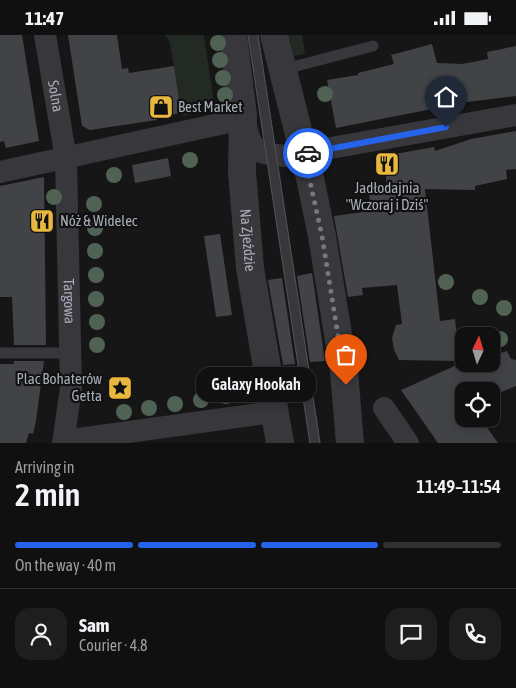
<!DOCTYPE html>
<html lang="en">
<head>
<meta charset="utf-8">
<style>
  :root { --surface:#101011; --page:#1e1e1f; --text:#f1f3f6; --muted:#9c9d9f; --line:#303031; --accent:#2563eb }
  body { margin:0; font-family:"Asap Condensed",sans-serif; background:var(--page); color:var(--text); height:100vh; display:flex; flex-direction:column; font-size:19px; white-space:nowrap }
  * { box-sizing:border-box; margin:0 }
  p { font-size:16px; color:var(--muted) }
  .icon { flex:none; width:28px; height:28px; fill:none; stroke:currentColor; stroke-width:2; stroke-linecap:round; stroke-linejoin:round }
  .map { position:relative; height:408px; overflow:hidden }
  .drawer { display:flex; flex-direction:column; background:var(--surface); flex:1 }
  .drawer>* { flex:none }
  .needle { width:32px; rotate:4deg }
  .fabs { position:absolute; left:455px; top:292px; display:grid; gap:10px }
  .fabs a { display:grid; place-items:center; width:45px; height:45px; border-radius:10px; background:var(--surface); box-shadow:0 2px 12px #0003,0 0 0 1px var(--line); font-size:25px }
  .pin { position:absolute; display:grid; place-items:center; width:42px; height:42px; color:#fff; margin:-51px -21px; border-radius:50% 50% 50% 0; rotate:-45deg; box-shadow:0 0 5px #0007 }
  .pin .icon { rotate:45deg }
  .courier { position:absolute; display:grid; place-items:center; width:50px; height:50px; margin:-25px; border:4px solid #2563eb; border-radius:50%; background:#fff; color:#222; box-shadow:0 1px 6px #0007 }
  .bubble { position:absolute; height:35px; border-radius:15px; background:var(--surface); box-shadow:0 2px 12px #0003,0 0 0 1px var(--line); font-size:16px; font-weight:600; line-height:35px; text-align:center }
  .headline em { font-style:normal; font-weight:600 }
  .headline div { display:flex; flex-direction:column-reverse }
  .headline { display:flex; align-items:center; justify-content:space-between; height:85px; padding:0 15px }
  h1 { font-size:32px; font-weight:600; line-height:38px }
  .bar { display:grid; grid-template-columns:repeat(4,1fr); gap:8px 5px; align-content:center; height:60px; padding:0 15px }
  .bar i { height:6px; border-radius:4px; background:var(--line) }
  .bar .on { background:var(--accent) }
  .bar p { grid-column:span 4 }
  .line { display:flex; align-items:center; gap:12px; padding:0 15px; border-top:1px solid var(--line) }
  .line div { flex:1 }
  .round { display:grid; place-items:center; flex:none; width:52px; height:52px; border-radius:15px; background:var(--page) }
  .status { display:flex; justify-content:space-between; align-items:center; height:35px; padding:0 25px; background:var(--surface); direction:ltr }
  .status svg { height:14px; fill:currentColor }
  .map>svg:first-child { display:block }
</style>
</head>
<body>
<div class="status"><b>11:47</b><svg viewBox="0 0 49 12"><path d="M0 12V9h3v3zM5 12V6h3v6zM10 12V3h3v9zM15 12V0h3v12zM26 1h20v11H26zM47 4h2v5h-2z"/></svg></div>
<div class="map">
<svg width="516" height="408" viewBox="0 0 516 408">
  <rect width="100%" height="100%" fill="#161617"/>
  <path fill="#222a23" d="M165,0H204L215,74L182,81L170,8Z
    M289,0H302L305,19L294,21Z"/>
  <path fill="#424347" d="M0,0H22L39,106L6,113L4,106L0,107Z
    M68,0H117L122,34L128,33L129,38L174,31L181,78L156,82L157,85L90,95L82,91Z
    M432,9L437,28L462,29L488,24L487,17L516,11V61L467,67L336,93L327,45L358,40V38L394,29L391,20Z
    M516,96V134L506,135L507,144L475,151V155L425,154L440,286L455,284L460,326L399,325L394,315L392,303L396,290L402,289L397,250L362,253L363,260L348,262L334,181L371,176L368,152H387L384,121L434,112L435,116L471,104Z
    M168,123L171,141L135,148L132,130Z
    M44,142L46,310H14L12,262H0V151Z
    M220,199L232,280L216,282L204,201Z
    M312,238L325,326L310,327L297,241Z
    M282,243L295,329L283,330L268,245Z
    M507,316L511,324L516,325V351L491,361V356H464V384H481L498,408H438L401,355L459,329H491V321Z
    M14,326H44L36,386L33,399L29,398L26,408H0V329H14Z"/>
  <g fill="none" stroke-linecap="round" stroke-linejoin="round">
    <path stroke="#37373c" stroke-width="11" d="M253,0L315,408
      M281,35L373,11
      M0,318H70"/>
    <g stroke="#37373c" stroke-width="22">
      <path id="s1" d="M45,0L66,124L71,353L63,408"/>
      <path d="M245,88C252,118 258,119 286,121L516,80"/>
      <path d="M0,137L224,88"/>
      <path d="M384,373L408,408"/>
      <path d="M64,406L273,377"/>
    </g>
    <g stroke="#37373c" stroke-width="28">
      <path id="s2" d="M233,0L243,80L242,137L250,233L280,408"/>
      <path d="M274,0L310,143L322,201L344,336L350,408"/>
    </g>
    <path stroke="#505157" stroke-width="1" d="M248,0L310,408
      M258,0L320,408"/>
  </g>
  <g fill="#506253">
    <circle cx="218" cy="8" r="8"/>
    <circle cx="220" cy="25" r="8"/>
    <circle cx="223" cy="43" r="8"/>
    <circle cx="325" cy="59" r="8"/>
    <circle cx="225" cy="60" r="8"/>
    <circle cx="190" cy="125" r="8"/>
    <circle cx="114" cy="140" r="8"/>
    <circle cx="54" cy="162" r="8"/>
    <circle cx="94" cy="169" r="8"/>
    <circle cx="95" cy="193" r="8"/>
    <circle cx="95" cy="216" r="8"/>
    <circle cx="96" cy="240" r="8"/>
    <circle cx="446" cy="247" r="8"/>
    <circle cx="480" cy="262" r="8"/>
    <circle cx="96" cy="264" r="8"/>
    <circle cx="504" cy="273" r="8"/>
    <circle cx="97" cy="287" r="8"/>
    <circle cx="500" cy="304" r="8"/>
    <circle cx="97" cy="310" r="8"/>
    <circle cx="226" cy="361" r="8"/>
    <circle cx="201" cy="365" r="8"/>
    <circle cx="175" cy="369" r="8"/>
    <circle cx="149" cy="373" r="8"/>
    <circle cx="124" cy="377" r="8"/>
  </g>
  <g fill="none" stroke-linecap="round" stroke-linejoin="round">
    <path stroke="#75787f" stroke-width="5" stroke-dasharray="0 9" d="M308,118L304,119L322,201L346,350"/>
    <path stroke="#2563eb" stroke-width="6" d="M308,118L446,92"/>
  </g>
  <defs>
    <symbol id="shop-square" viewBox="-11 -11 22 22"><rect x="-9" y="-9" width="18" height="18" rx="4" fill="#e8b73d" stroke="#111112"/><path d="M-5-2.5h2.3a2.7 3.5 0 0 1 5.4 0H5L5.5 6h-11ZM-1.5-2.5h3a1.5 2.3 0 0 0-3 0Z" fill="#111"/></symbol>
    <symbol id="restaurant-square" viewBox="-11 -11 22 22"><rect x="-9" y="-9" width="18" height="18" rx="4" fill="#e8b73d" stroke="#111112"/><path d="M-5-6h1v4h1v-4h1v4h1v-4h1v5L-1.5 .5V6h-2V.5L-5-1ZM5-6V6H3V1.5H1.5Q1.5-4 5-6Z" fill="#111"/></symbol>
    <symbol id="sight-square" viewBox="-11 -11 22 22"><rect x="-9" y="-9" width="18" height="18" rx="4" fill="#e8b73d" stroke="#111112"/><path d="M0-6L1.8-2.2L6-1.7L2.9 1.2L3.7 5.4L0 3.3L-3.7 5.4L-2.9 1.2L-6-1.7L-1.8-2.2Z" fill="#111"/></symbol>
  </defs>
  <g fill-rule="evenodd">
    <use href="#shop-square" x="147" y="58" width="28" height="28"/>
    <use href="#restaurant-square" x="373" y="115" width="28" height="28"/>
    <use href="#restaurant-square" x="28" y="172" width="28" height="28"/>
    <use href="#sight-square" x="106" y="339" width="28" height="28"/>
  </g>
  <g text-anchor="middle" stroke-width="4.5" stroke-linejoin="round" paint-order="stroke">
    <g font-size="15" fill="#a8acb7" stroke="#111112">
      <text dy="5" stroke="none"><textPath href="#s1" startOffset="62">Solna</textPath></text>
      <text dy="5" stroke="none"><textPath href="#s2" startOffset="206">Na Zjeździe</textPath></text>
      <text dy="5" stroke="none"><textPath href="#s1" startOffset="268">Targowa</textPath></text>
    </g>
    <g font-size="15" fill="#a8acb7" stroke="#111112" text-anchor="start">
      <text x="178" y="77">Best Market</text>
      <text x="387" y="158" text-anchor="middle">Jadłodajnia<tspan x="387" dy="17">"Wczoraj i Dziś"</tspan></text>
      <text x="60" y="191">Nóż &amp; Widelec</text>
      <text x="102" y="349" text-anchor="end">Plac Bohaterów<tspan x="102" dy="17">Getta</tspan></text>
    </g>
  </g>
</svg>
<div class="fabs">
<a><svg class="needle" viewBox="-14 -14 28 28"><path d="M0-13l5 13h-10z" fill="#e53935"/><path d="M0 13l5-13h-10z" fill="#9c9d9f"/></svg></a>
<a><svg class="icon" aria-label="locate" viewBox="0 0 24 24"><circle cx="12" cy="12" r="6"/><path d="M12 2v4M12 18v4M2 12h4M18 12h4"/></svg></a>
</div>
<div class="pin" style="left:346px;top:350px;background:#ea580c"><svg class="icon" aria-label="bag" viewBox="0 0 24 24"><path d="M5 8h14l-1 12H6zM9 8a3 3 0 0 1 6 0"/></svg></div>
<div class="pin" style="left:446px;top:92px;background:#1f2937"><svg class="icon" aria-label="home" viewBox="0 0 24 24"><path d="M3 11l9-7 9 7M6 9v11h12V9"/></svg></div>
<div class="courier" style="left:308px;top:118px"><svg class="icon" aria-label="car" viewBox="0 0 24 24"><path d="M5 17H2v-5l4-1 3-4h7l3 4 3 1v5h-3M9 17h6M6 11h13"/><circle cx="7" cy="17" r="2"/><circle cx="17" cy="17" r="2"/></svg></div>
<div class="bubble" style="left:196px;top:332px;width:120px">Galaxy Hookah</div>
</div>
<section class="drawer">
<div class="headline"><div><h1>2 min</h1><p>Arriving in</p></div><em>11:49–11:54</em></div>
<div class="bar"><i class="on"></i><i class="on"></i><i class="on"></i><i></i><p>On the way · 40 m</p></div>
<div class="line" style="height:90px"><a class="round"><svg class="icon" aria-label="person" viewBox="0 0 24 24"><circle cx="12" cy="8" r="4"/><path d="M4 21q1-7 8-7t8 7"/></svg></a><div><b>Sam</b><p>Courier · 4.8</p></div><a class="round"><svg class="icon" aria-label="chat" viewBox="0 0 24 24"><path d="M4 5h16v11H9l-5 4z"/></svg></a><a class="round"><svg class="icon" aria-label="phone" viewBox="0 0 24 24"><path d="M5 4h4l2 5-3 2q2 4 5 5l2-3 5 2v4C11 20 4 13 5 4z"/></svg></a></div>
</section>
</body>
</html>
